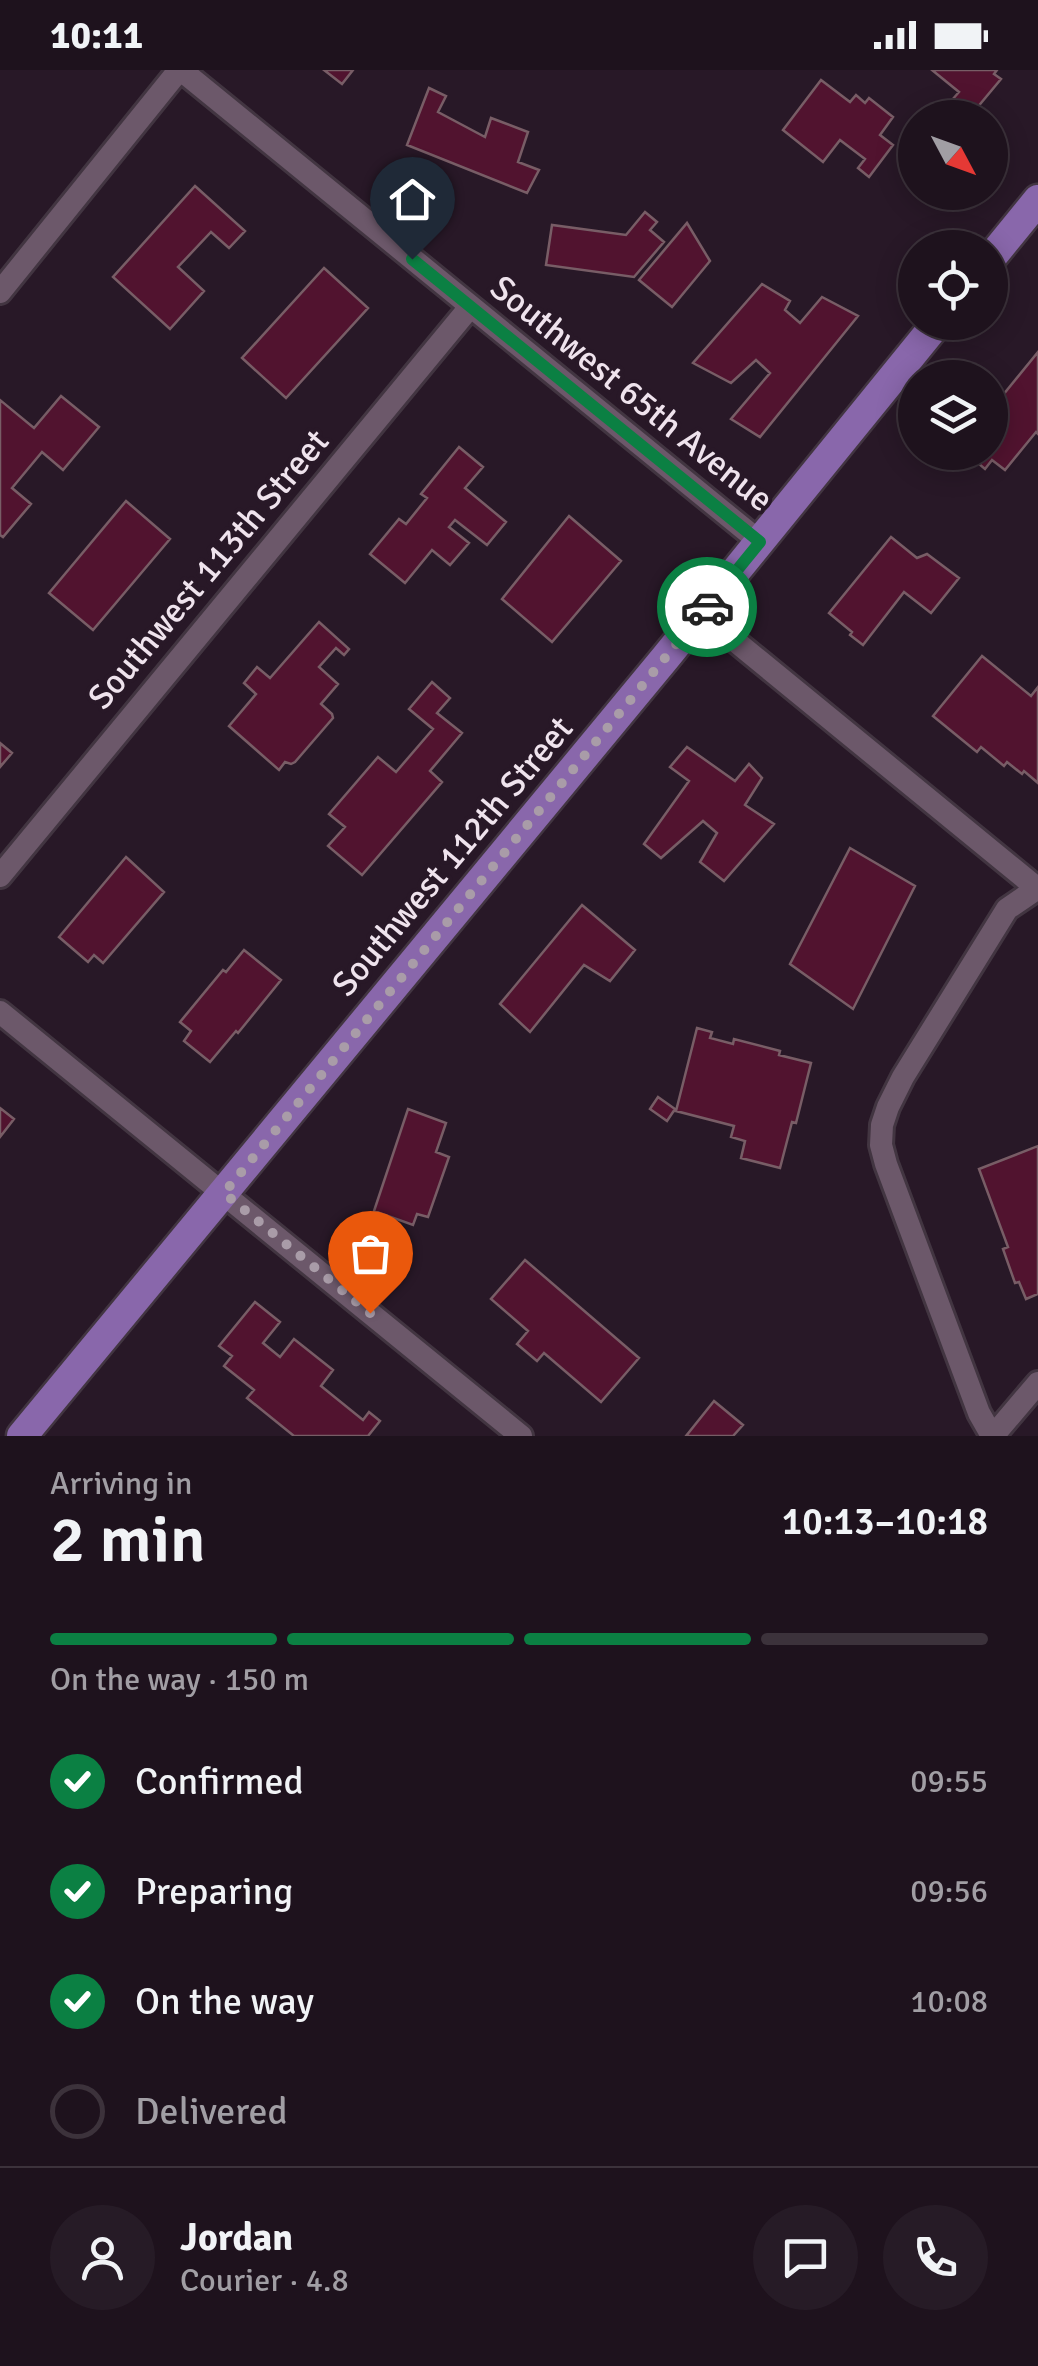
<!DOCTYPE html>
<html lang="en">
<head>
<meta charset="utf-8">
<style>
  :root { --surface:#1e121d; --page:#261b26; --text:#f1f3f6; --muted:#a19ea4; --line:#3c323b; --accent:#0b8043 }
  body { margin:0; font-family:Signika,sans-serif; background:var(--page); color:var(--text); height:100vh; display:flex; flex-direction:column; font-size:38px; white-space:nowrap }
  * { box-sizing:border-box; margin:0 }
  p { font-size:32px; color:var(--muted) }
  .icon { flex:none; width:55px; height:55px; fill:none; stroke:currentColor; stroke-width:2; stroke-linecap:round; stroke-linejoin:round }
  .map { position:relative; height:1366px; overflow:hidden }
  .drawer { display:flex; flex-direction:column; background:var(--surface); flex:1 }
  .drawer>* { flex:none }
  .needle { width:65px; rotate:131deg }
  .fabs { position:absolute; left:898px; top:30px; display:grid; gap:20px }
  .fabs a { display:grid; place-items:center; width:110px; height:110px; border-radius:50%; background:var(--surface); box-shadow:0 5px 25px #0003,0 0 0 2px var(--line); font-size:50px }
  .pin { position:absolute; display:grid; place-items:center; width:85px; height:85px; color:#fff; margin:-102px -42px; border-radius:50% 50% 50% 0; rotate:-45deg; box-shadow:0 0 10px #0007 }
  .pin .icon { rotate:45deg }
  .courier { position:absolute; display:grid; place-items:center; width:100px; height:100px; margin:-50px; border:8px solid #0b8043; border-radius:50%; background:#fff; color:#222; box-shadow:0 2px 12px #0007 }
  .summary em { font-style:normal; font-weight:600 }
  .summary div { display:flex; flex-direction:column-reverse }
  .summary { display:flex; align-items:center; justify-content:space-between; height:170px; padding:0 50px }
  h1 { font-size:65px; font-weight:600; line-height:75px }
  .bar { display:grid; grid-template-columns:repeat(4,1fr); gap:15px 10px; align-content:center; height:120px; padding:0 50px }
  .bar i { height:12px; border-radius:8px; background:var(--line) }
  .bar .active { background:var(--accent) }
  .bar p { grid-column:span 4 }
  .line { display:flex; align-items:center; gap:25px; padding:0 50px; border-top:2px solid var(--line) }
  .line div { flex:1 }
  .round { display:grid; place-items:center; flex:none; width:105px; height:105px; border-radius:52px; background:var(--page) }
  ol { padding:0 50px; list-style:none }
  li { display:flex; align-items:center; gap:30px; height:110px }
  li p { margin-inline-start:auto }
  li .icon { padding:10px; border-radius:50%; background:var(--accent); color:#fff; stroke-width:4 }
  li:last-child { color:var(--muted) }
  li i { width:55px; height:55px; border:5px solid var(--line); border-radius:50% }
  .status { display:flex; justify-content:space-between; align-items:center; height:70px; padding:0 50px; background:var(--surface); direction:ltr }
  .status svg { height:28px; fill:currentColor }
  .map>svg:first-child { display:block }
</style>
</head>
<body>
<div class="status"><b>10:11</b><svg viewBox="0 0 49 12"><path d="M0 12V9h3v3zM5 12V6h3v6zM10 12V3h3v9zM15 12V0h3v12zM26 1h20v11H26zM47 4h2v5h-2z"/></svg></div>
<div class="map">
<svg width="1038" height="1366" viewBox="0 0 1038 1366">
  <rect width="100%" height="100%" fill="#281827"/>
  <path fill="#51132f" stroke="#785d66" stroke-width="2.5" d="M324,0H353L342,14Z
    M932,0H997L994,4L1001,9L971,45L952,30L959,22Z
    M821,10L850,32L856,25L865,33L869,28L893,47L880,65L893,75L869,107L858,98L865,89L840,70L823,92L783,60Z
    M429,18L446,26L438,42L485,67L491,48L528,62L518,92L539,100L527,123L407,75Z
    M195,116L245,161L229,178L211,162L178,197L204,221L170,259L113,207Z
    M645,142L657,152L650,160L664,172L634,207L546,195L552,155L626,165Z
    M687,153L710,191L672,237L639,210Z
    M324,198L368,238L286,328L242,288Z
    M762,214L790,231L785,240L800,253L822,227L858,246L760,367L731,349L770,303L756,290L731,313L693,293Z
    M1038,282V364L1036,362L1005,400L992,390L985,399L965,382H990V341Z
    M61,326L99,357L63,400L42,382L12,418L31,434L3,467L0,465V330L34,358Z
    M459,377L483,397L465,418L506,452L487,475L455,450L449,457L469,473L450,495L432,480L405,513L370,484L399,449L406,454L427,428L421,424Z
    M126,431L170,469L93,560L49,523Z
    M569,446L621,491L552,572L502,529Z
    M891,467L917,488L927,484L959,508L931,543L904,522L863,575L850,565L852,562L829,543Z
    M319,552L349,579L344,585L336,578L319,597L338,614L321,634L332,644L333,648L295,692L291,694L285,692L279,700L229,656L256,624L244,613L257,597L270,608Z
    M982,586L1031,626L1038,617V713L1024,701L1022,704L1007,692L1004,696L981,677L977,682L933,646Z
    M432,612L450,628L437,643L462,663L430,701L442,712L362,805L328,776L345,757L329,744L378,687L396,702L433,659L409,639Z
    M0,673L12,683L0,697Z
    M687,677L735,711L749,694L762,708L745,735L774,754L724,811L700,792L717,763L703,751L661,788L644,774L689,711L670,697Z
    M850,778L915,816L853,939L790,894Z
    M126,787L164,822L103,893L94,885L88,892L59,867Z
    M582,835L635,880L610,911L584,895L530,962L500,934Z
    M244,880L281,910L238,963L236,961L210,992L184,971L191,961L180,952L223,900L226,902Z
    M697,958L712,962L710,968L733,974L734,969L780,981L779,985L811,993L796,1053L792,1052L780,1098L741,1088L745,1071L731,1067L734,1056L676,1041Z
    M658,1027L675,1039L667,1051L650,1039Z
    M0,1038L14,1049L0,1067Z
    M408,1039L446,1053L436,1082L449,1087L428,1147L417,1144L413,1155L374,1141Z
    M1038,1076V1224L1026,1229L1019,1212L1015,1213L1003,1179L1008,1177L979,1099Z
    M525,1190L639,1288L601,1332L544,1283L537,1291L517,1274L528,1261L491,1229Z
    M255,1232L280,1252L263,1273L280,1287L294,1269L333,1300L321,1316L363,1350L369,1342L380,1351L368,1366H294L247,1328L254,1320L224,1296L232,1286L219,1276Z
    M714,1331L743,1355L733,1366H686Z"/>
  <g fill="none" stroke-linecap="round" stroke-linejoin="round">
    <defs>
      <path id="minor" d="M181,0L760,472
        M0,222L179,0
        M701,543L1038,819
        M0,806L470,237
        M0,942L521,1366
        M992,1366L979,1343L886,1094L881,1075L882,1055L888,1037L903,1007L1007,839L1038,818
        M993,1366L1038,1313"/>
      <path id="major" d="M990,189L1038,130
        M22,1366L666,587L938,252"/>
    </defs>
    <use href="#minor" stroke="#423541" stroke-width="28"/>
    <use href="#major" stroke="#423541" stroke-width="35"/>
    <use href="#minor" stroke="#6c586a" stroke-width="22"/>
    <use href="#major" stroke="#8967ab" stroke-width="30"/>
  </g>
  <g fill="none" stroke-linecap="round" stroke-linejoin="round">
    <path stroke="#a99ca8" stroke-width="10" stroke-dasharray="0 18" d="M370,1243L224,1123L707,537"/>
    <path stroke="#0b8043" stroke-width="12" d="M412,189L760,472L707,537"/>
  </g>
  <g text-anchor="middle" stroke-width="8" stroke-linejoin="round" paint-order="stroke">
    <g font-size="35" fill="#efe3ed" stroke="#281827">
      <text transform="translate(632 323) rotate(39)" y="12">Southwest 65th Avenue</text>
      <text transform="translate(208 499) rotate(-50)" y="12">Southwest 113th Street</text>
      <text transform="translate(452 786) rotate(-50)" y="12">Southwest 112th Street</text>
    </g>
  </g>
</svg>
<div class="fabs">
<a><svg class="needle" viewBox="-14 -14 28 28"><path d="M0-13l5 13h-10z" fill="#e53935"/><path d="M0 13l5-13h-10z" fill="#a19ea4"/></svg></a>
<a><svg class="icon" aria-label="locate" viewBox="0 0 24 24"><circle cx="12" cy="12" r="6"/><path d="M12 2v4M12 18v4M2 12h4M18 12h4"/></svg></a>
<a><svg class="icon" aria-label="layers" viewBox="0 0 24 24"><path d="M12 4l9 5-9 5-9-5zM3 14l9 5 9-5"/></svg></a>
</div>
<div class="pin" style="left:370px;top:1243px;background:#ea580c"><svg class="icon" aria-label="bag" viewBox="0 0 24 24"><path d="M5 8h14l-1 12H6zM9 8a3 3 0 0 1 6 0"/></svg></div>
<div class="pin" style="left:412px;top:189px;background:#1f2937"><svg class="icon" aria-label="home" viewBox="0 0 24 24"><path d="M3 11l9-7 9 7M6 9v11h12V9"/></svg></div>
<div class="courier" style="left:707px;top:537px"><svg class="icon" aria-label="car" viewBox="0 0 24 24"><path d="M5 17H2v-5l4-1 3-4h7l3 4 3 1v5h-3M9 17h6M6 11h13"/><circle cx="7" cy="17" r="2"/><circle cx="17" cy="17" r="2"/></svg></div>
</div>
<section class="drawer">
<div class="summary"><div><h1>2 min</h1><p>Arriving in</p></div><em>10:13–10:18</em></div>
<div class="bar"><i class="active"></i><i class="active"></i><i class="active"></i><i></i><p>On the way · 150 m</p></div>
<ol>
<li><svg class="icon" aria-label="check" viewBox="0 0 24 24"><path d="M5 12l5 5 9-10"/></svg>Confirmed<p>09:55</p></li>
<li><svg class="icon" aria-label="check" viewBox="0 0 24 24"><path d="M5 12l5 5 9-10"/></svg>Preparing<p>09:56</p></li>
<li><svg class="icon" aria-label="check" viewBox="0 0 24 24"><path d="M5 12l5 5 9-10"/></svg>On the way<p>10:08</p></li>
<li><i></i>Delivered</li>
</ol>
<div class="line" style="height:180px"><a class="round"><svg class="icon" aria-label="person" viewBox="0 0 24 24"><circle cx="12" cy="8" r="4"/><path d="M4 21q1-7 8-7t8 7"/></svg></a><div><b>Jordan</b><p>Courier · 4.8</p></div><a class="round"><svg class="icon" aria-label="chat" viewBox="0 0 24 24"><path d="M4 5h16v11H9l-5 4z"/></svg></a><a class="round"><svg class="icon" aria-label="phone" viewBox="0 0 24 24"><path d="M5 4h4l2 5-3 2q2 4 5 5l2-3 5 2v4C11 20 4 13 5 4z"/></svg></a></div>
</section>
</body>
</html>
